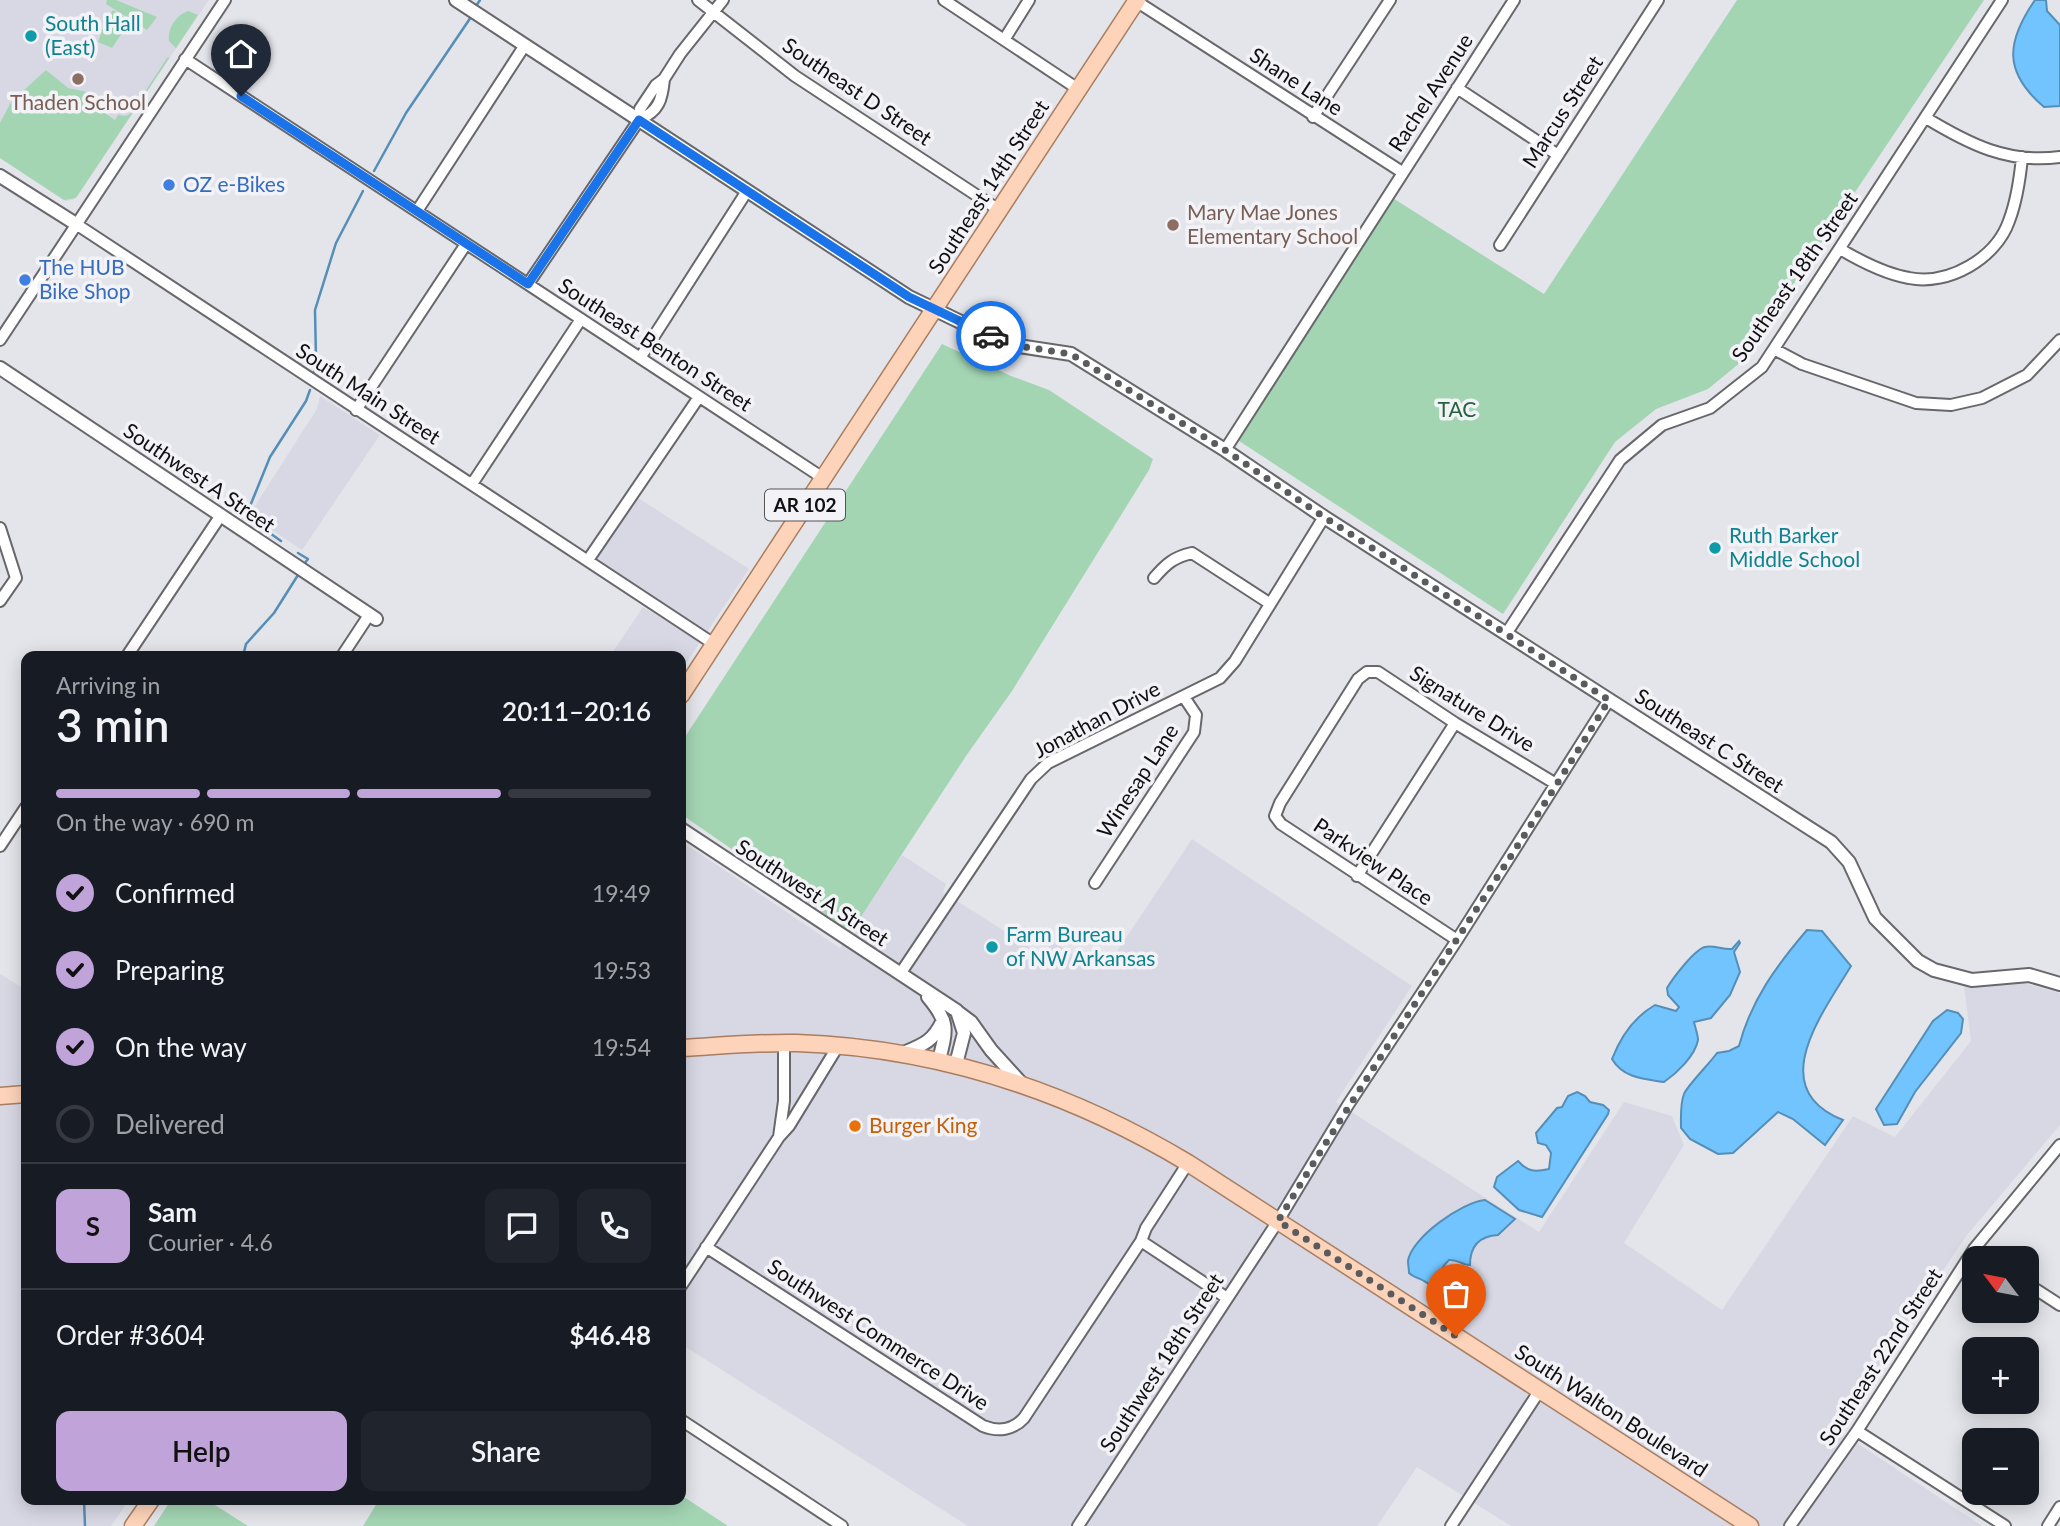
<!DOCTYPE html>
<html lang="en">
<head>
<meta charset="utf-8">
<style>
  :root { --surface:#171b24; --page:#20242c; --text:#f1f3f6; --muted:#9ea1a6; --line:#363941; --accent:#c0a3d9 }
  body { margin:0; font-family:Lato,sans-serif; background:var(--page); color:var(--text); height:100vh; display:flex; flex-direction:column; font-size:26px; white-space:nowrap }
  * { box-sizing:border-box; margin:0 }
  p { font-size:23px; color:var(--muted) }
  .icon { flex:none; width:38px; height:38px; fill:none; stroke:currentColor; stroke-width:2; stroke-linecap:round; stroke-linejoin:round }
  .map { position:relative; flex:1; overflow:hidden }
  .details { position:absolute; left:21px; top:651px; width:665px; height:854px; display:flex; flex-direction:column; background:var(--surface); border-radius:14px; box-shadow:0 4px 18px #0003 }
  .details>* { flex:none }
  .needle { width:46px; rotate:302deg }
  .fabs { position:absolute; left:1962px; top:1246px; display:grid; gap:14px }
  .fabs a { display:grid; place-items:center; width:77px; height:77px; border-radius:14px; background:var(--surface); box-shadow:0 4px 18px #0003; font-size:35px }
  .pin { position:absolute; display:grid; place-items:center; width:60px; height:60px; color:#fff; margin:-72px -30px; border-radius:50% 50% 50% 0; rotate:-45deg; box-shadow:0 0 7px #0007 }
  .pin .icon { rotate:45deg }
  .courier { position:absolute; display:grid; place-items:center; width:70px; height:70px; margin:-35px; border:5px solid #1a73e8; border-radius:50%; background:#fff; color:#222; box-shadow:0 2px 9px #0007 }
  .head em { font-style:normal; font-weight:600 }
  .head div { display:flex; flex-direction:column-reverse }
  .head { display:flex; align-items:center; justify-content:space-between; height:119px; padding:0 35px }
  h1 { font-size:46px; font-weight:600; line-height:52px }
  .bar { display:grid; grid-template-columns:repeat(4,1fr); gap:10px 7px; align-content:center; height:84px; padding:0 35px }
  .bar i { height:9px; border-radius:5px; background:var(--line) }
  .bar .on { background:var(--accent) }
  .bar p { grid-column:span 4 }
  .line { display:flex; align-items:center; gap:18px; padding:0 35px; border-top:2px solid var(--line) }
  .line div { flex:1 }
  .round { display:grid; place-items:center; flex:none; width:74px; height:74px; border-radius:14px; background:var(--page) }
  ol { padding:0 35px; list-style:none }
  li { display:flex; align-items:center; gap:21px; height:77px }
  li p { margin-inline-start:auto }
  li .icon { padding:7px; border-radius:50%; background:var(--accent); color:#111; stroke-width:4 }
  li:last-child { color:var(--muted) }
  li i { width:38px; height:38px; border:4px solid var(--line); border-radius:50% }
  .button { display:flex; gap:14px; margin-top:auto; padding:14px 35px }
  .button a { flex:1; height:80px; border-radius:14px; background:var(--accent); color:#111; font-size:28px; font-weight:600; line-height:80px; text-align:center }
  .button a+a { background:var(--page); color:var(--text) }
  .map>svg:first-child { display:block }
</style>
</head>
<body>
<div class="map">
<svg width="2060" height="1526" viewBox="0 0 2060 1526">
  <rect width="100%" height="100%" fill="#e4e5ea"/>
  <path fill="#d7d8e4" d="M0,0H209L73,200L65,201L0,158Z
    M320,396L380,435L302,550L249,515L317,409Z
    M635,496L749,569L707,632L593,558Z
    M643,607L700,642L681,671V656H610Z
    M1192,839L1412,986L1336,1102L1539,1232L1624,1102L1672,1116L1684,1145L1624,1243L1722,1310L1853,1116L1895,1137L1971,1041L1964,986L2017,981L2060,993V1125L1967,1235L1836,1429L1982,1526H1511L1417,1467L1377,1526H968L681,1344V1277L684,1273L681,1271V841L840,948L902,855L946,884L943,892L1042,955L1053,941L1094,970L1109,963Z
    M0,974L26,990V1500H129L111,1526H0Z"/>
  <path fill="#a3d5b3" d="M107,0H116L157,17L147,30L106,4Z
    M1737,0H1984L1741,362L1708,389L1656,409L1615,442L1503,614L1233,437L1388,195L1544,294Z
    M113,10L130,21L112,48L98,42L105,22Z
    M188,11L198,15L176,48L169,41C167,29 176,15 188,11Z
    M170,57L76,198L64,200L0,158V123L11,102L46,70L68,88L87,92L94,96L90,103L115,120L118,115L126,116L131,113L167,58Z
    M942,344L1011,376L1049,390L1153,459L1149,470L1012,691L966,756L851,932L681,814V743Z
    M681,1495L728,1526H363L379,1500H681Z
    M171,1500H207L248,1526H154Z"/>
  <path fill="#72c4fe" stroke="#558eb7" stroke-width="2" d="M2035,0H2046L2047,11L2060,25V106L2044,107C2003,72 2006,42 2035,0Z
    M1807,930L1822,931L1851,966C1822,1014 1764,1089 1843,1120L1825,1145L1793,1119L1778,1112L1733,1153L1718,1154L1690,1139L1681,1128C1681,1117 1680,1104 1684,1094C1687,1086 1710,1063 1717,1053L1729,1051L1739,1046C1751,1000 1777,965 1807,930Z
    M1739,941L1740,943L1734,952L1740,972L1730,995L1711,1018L1694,1022C1695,1027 1698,1035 1698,1040C1695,1056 1677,1073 1664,1082C1644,1079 1623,1078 1612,1059C1621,1036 1634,1017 1655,1005L1676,1011L1679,1007L1668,995L1667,988C1673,978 1695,949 1705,947C1714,945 1723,950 1732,949Z
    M1947,1010L1958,1013L1963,1019L1961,1033L1915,1092L1897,1124L1884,1125L1876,1109L1933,1021Z
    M1577,1092L1585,1096L1590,1102L1603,1105L1609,1110L1608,1114L1542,1217L1519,1210L1494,1187L1497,1177L1518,1161C1528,1172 1535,1172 1549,1169L1551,1153L1546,1145L1538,1143L1536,1133L1557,1108L1562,1107L1568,1096Z
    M1485,1200L1515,1219L1498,1235C1480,1236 1470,1246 1470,1265C1462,1265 1457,1259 1449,1260C1440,1269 1438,1273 1444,1284L1452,1287L1460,1285L1464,1288L1458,1301L1451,1304C1440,1298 1434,1286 1424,1281C1418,1277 1414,1278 1409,1273C1409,1269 1408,1265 1408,1261C1411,1238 1462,1202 1485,1200Z"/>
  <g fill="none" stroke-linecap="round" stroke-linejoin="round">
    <path stroke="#558eb7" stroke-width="2.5" d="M476,6L480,0
      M374,171L406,113L471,17
      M314,372L316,359L315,310L336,243L363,191
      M281,541L246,516L270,457L306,401L310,390
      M298,553L308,559L304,564
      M243,656L246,644L274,613L298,575
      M84,1500L85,1526"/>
    <defs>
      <path id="minor" d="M698,0L795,76L999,210
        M944,0L1078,89
        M1136,1L1402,172
        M1004,40L1029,0
        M185,59L823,478
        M1457,88L1558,155
        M1313,117L1390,0
        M1926,118C1969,144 2008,164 2060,157
        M639,120C659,111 662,100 664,79
        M417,211L525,45
        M76,224L714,644
        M1500,245L1658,0
        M1840,249C1862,262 1885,274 1909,278C1949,286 1996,258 2009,221C2017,200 2020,178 2022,157
        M528,284L639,120L640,109L656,85L664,79L680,54L723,0
        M0,340L225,0
        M1774,349L1802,364L1916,403L1951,405L1982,398L2027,375L2060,340
        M640,358L747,191
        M356,410L466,244
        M1225,450L1514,0
        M472,484L581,319
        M0,528L16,578L0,601
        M588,560L699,397
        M1154,578C1166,564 1174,557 1192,553L1269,603
        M1506,634L1620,460L1662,425L1710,408L1762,367L2002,0
        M127,656L221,515
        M342,656L369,615
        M0,846L26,807
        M1357,876L1455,723
        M1095,883L1194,732L1196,715L1184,697
        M1457,940L1281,824L1275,816L1280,803L1358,679L1367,672H1378L1455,723L1556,784
        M900,974L1031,779L1048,763L1220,678L1235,661L1324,517
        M779,1137L784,1101V1043
        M1141,1241L1227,1298
        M706,1247L983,1426C998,1432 1013,1430 1024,1418L1141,1241L1146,1228L1188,1163
        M1974,1249L1988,1258
        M2026,1283L2060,1305
        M681,1286L779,1137L789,1126L838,1046
        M681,1420L842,1526
        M1857,1431L2005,1526
        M1078,1526L1278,1221L1348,1105L1457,940L1609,700
        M1451,1526L1540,1390
        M1790,1526L1857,1431L1974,1249L2060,1145
        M2048,1526L2060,1507"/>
      <path id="tertiary" d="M456,0L909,297L1006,344L1071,354L1225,450L1324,517L1831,842L1849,862L1875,918L1918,961L1934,970L1972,980L2029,975L2060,984
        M0,176L76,224
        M0,368L376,619
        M681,829L957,1011L964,1033L956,1064
        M928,997C949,1022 947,1029 939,1060
        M959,1013L971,1022L991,1050L1021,1083
        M901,1054C923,1045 933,1042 943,1020"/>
      <path id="primary" d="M681,695L1137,0
        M681,1048C719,1046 759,1042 797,1043C939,1048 1068,1091 1188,1163L1750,1526
        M0,1096L26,1094
        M133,1526L151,1500"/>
    </defs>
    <use href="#minor" stroke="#68686c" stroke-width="14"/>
    <use href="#tertiary" stroke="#68686c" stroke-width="16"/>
    <use href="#primary" stroke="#a97d60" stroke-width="19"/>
    <use href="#minor" stroke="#fff" stroke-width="10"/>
    <use href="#tertiary" stroke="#fff" stroke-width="12"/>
    <use href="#primary" stroke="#fdd4b9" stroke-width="16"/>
  </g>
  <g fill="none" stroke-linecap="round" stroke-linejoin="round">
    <path stroke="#5a5b5e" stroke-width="7" stroke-dasharray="0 12.6" d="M991,336L1006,344L1071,354L1225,450L1324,517L1609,700C1502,876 1384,1045 1278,1221L1456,1336"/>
    <path stroke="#1a73e8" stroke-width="9" d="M241,96L528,284L639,120L909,297L991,336"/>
  </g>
  <g fill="#0f9aa8" stroke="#f2f2f7" stroke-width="2.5">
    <circle cx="31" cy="36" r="7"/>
    <circle cx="1715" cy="548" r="7"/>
    <circle cx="992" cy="947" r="7"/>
  </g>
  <g fill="#8d6e63" stroke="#f2f2f7" stroke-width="2.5">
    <circle cx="78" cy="79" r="7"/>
    <circle cx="1173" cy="225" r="7"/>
  </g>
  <g fill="#3f7fe0" stroke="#f2f2f7" stroke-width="2.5">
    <circle cx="169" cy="185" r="7"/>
    <circle cx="25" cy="280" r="7"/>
  </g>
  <circle fill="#e8710a" stroke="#f2f2f7" stroke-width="2.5" cx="855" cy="1126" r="7"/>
  <g text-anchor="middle" stroke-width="7" stroke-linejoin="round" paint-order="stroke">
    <rect fill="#f2f2f7" stroke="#545457" stroke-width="2" x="765" y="489.5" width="80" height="31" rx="5"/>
    <g font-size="19" font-weight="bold" fill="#101012">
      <text x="805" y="512">AR 102</text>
    </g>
    <g font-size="21" fill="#0d838f" stroke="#f2f2f7" text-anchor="start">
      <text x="45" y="31">South Hall<tspan x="45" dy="24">(East)</tspan></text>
      <text x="1729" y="543">Ruth Barker<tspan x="1729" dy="24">Middle School</tspan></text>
      <text x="1006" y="942">Farm Bureau<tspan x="1006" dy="24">of NW Arkansas</tspan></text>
    </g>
    <g font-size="21" fill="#101012" stroke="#f2f2f7">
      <text transform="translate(1296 82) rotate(33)" y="7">Shane Lane</text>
      <text transform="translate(857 92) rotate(34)" y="7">Southeast D Street</text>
      <text transform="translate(1431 93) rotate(-57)" y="7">Rachel Avenue</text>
      <text transform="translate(1563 112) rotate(-57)" y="7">Marcus Street</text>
      <text transform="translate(989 187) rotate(-57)" y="7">Southeast 14th Street</text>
      <text transform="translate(1795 277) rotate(-55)" y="7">Southeast 18th Street</text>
      <text transform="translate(655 345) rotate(33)" y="7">Southeast Benton Street</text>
      <text transform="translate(368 394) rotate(33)" y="7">South Main Street</text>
      <text transform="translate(199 478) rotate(34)" y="7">Southwest A Street</text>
      <text transform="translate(1472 709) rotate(32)" y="7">Signature Drive</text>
      <text transform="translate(1097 720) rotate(-28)" y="7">Jonathan Drive</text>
      <text transform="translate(1709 741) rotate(33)" y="7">Southeast C Street</text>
      <text transform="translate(1138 781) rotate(-57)" y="7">Winesap Lane</text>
      <text transform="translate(1373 862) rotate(34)" y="7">Parkview Place</text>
      <text transform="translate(812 893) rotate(33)" y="7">Southwest A Street</text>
      <text transform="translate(878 1335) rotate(33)" y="7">Southwest Commerce Drive</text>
      <text transform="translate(1881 1357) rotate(-57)" y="7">Southeast 22nd Street</text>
      <text transform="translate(1162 1363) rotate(-57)" y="7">Southwest 18th Street</text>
      <text transform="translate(1611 1411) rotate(33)" y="7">South Walton Boulevard</text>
    </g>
    <g font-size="21" fill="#785e54" stroke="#f2f2f7">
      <text x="78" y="110">Thaden School</text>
      <text x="1187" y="220" text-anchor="start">Mary Mae Jones<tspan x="1187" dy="24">Elementary School</tspan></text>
    </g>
    <g font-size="21" fill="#366cbe" stroke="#f2f2f7" text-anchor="start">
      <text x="183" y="192">OZ e-Bikes</text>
      <text x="39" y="275">The HUB<tspan x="39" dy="24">Bike Shop</tspan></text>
    </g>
    <g font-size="21" fill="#25623e" stroke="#f2f2f7">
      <text x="1457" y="417">TAC</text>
    </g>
    <g font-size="21" fill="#c56008" stroke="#f2f2f7" text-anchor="start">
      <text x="869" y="1133">Burger King</text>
    </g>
  </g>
</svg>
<div class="fabs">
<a><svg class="needle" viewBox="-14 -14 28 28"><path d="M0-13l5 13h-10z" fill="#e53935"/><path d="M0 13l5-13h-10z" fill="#9ea1a6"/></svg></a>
<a>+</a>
<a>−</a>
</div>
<div class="pin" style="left:1456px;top:1336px;background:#ea580c"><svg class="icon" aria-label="bag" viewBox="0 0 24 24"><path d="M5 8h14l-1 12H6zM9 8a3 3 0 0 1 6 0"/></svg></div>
<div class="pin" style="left:241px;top:96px;background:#1f2937"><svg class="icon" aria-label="home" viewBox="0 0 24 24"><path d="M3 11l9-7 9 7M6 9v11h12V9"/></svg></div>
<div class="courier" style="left:991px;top:336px"><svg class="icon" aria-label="car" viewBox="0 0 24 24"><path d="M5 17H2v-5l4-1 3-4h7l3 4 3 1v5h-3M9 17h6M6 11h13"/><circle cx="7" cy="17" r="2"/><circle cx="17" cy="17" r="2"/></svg></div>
<section class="details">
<div class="head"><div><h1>3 min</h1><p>Arriving in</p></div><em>20:11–20:16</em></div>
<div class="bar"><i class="on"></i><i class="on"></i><i class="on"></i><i></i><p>On the way · 690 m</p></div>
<ol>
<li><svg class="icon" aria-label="check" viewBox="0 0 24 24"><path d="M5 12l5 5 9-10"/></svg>Confirmed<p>19:49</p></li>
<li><svg class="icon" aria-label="check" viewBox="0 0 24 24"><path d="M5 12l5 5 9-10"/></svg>Preparing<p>19:53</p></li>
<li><svg class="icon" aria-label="check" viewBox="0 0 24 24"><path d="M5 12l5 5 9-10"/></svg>On the way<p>19:54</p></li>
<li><i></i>Delivered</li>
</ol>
<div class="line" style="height:126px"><b class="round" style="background:var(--accent);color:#111">S</b><div><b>Sam</b><p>Courier · 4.6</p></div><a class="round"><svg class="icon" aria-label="chat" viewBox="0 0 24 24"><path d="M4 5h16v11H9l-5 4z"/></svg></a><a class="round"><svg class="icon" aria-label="phone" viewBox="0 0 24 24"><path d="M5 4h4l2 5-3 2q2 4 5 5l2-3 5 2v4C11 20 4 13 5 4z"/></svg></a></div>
<div class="line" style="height:91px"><div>Order #3604</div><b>$46.48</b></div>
<div class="button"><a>Help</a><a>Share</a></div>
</section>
</div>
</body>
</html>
